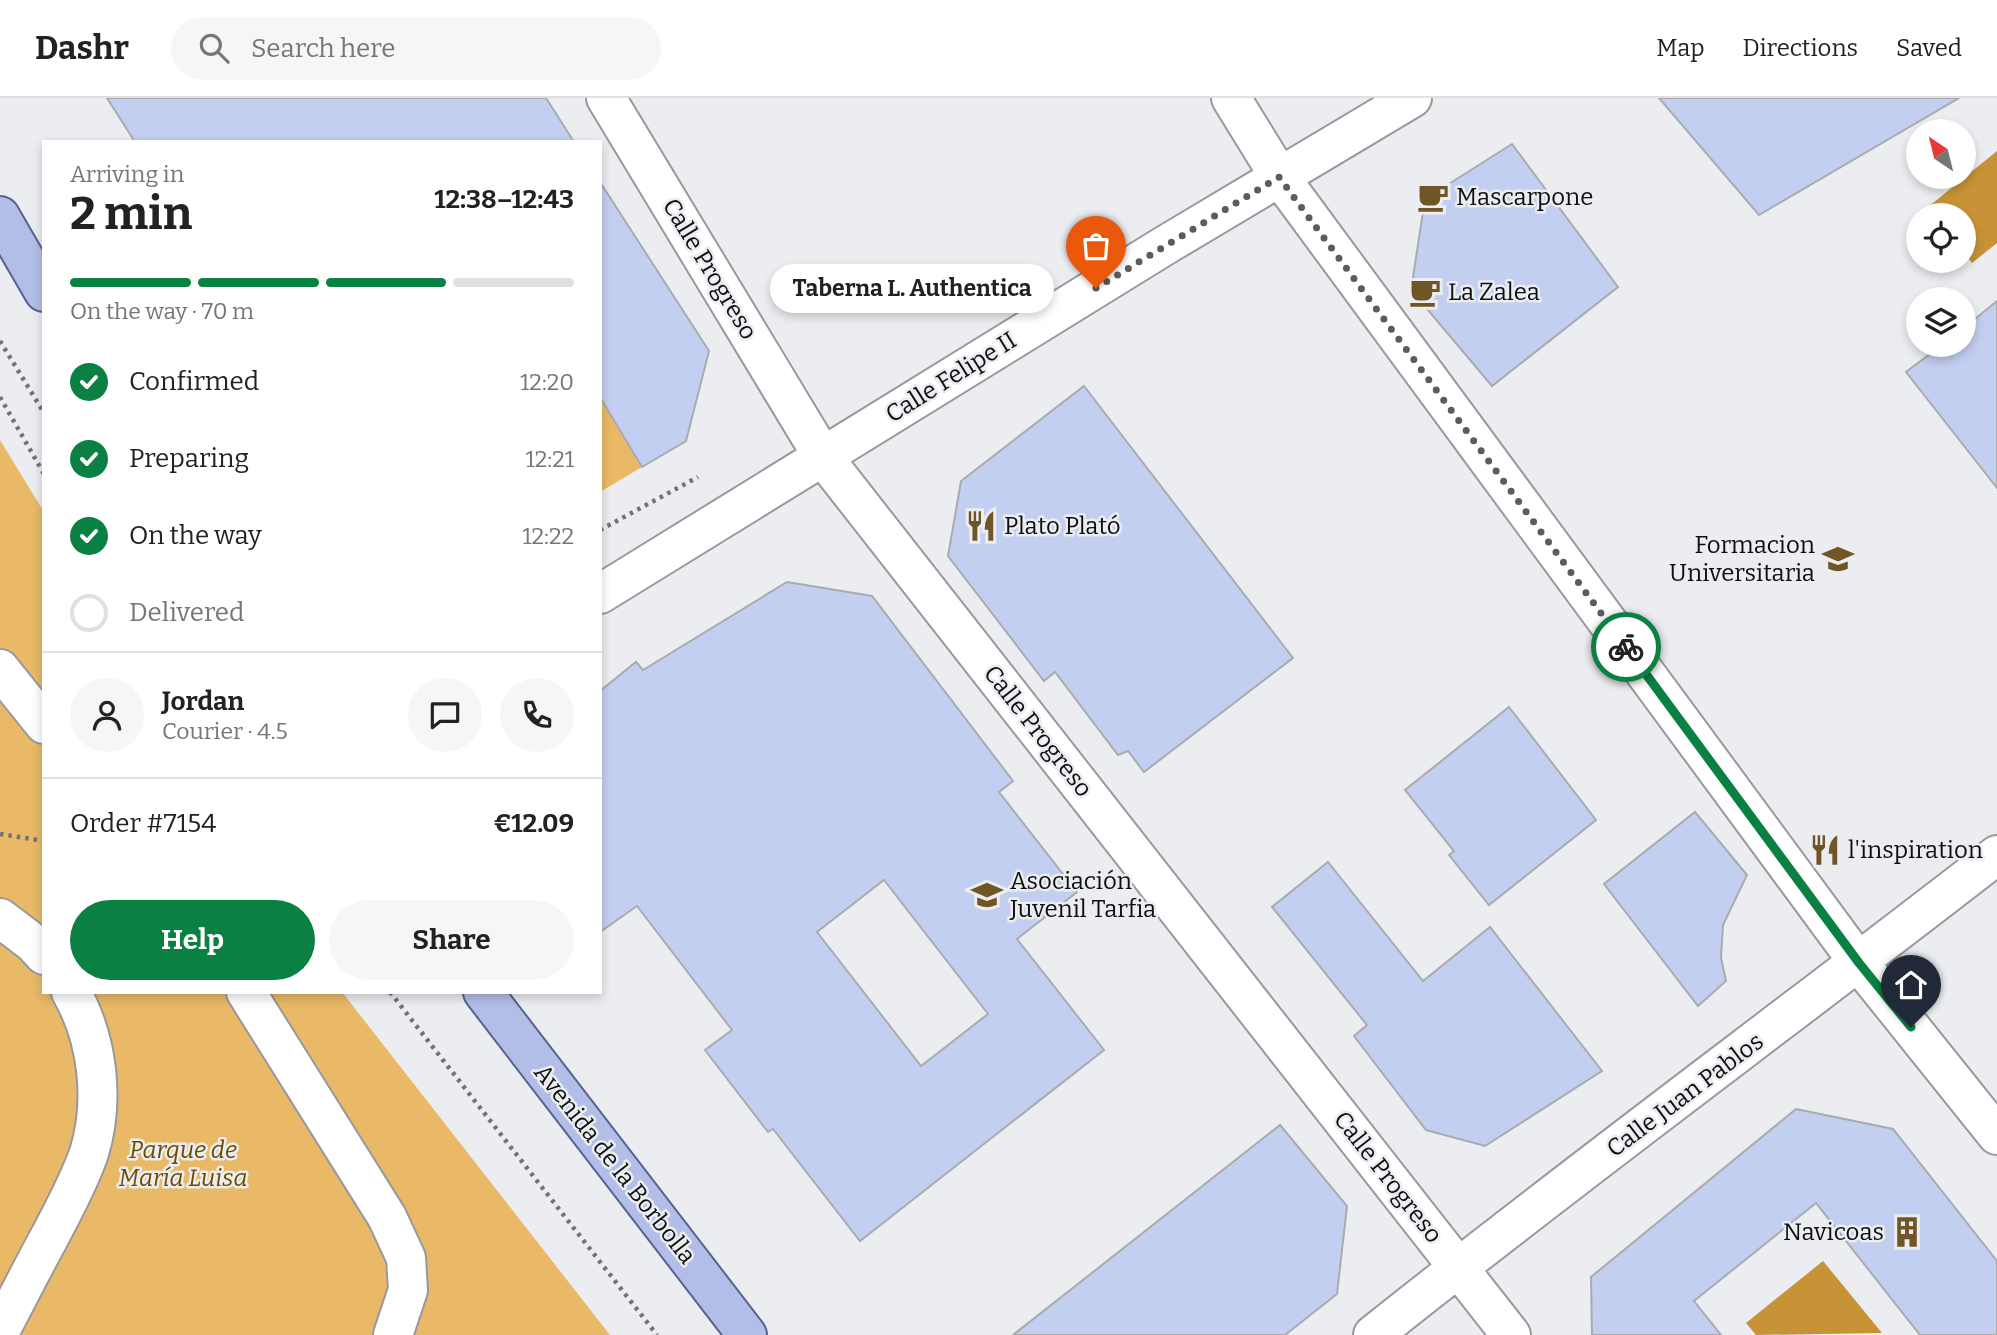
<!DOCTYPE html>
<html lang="en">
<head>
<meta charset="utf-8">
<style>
  :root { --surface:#fff; --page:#f6f6f6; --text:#222; --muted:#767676; --line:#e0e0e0; --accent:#0b8043 }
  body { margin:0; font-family:Bitter,serif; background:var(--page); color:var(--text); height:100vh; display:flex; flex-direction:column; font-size:26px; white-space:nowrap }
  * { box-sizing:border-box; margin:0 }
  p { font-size:23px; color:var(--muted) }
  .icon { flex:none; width:38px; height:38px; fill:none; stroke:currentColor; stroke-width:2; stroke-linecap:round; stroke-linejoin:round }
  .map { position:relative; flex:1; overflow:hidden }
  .panel { position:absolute; left:42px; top:42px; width:560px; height:854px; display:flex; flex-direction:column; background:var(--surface); border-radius:0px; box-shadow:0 4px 10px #0003 }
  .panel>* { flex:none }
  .needle { width:46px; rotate:325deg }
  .controls { position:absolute; left:1906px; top:21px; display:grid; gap:14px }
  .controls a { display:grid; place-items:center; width:70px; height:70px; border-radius:50%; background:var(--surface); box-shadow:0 4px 10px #0003; font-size:35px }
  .pin { position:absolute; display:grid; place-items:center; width:60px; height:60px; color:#fff; margin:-72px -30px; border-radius:50% 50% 50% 0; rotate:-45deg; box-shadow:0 0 7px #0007 }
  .pin .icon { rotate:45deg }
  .courier { position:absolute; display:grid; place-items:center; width:70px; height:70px; margin:-35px; border:5px solid #0b8043; border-radius:50%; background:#fff; color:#222; box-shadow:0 2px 9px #0007 }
  .bubble { position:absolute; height:49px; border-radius:24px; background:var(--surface); box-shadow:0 4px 10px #0003; font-size:23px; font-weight:700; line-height:49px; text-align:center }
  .headline em { font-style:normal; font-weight:700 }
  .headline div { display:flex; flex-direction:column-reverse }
  .headline { display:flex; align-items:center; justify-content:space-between; height:119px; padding:0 28px }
  h1 { font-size:46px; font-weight:700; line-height:52px }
  .bar { display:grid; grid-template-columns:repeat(4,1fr); gap:10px 7px; align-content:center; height:84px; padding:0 28px }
  .bar i { height:9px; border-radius:5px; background:var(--line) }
  .bar .selected { background:var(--accent) }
  .bar p { grid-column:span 4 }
  .line { display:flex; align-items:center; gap:18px; padding:0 28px; border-top:2px solid var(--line) }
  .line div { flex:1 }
  .round { display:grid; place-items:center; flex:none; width:74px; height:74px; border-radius:37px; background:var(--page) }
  ol { padding:0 28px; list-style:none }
  li { display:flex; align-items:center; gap:21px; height:77px }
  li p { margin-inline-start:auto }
  li .icon { padding:7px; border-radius:50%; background:var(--accent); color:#fff; stroke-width:4 }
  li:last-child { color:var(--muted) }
  li i { width:38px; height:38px; border:4px solid var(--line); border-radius:50% }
  .primary-button { display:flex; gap:14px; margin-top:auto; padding:14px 28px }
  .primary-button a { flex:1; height:80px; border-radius:42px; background:var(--accent); color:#fff; font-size:28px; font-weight:700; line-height:80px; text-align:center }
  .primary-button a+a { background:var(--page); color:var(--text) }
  header { display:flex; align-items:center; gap:42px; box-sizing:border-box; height:98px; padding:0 35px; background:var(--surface); border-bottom:2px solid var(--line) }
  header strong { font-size:33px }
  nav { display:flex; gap:38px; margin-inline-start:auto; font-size:24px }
  .search { width:490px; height:63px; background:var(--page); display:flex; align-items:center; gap:18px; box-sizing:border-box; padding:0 24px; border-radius:38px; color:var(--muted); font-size:26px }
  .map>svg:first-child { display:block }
</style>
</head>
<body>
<header>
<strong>Dashr</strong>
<div class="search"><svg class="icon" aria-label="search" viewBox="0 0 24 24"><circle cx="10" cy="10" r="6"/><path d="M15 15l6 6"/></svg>Search here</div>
<nav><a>Map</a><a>Directions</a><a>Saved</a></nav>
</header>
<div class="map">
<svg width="1997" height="1237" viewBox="0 0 1997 1237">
  <rect width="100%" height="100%" fill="#ecedf1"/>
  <path fill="#eab967" d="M600,299L642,369L600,394Z
    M0,342L44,414V894H342L610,1237H0Z"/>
  <path fill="#c79336" d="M1997,53V145L1972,165L1964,154V117H1934L1928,109Z
    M1823,1163L1882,1235L1756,1237L1746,1225Z"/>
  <path fill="#c3cff1" stroke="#aaabae" stroke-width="2" fill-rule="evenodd" d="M107,0H546L574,44H135Z
    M1659,0H1959L1759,117Z
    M1512,46L1618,189L1492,288L1411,192L1425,101Z
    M600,84L709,253L686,343L642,369L600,299Z
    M1997,203V390L1906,274L1942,247H1964V230Z
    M1084,288L1293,560L1144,674L1128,653L1118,657L1055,574L1044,583L948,458L961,383Z
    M787,484L872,498L1013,683L999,694L1077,794L1017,841L1104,952L860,1143L773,1031L768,1034L705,952L732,932L637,808L600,834V593L636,564L643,572ZM884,782L988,916L921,968L817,834Z
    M1509,609L1596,722L1489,807L1449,757L1454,753L1405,692Z
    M1695,714L1747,777L1723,827L1721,860L1726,883L1698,908L1604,786Z
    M1328,764L1423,883L1490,829L1602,973L1485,1048L1426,1032L1354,938L1367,927L1272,809Z
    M1796,1011L1893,1031L1997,1163V1237H1920L1816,1105L1694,1203L1721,1237H1592L1591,1179Z
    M1280,1027L1347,1108L1337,1196L1285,1237H1013Z"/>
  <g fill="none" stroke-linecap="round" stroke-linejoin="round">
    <defs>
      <path id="minor" d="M606,0L823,359L1511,1237
        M1231,0L1279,78L1859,865L1997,1037
        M600,496L1164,148L1412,0
        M0,571L44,626
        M0,820L33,845L44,857
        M246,894L387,1119L406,1160L408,1192L393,1237
        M0,1233C17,1201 33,1169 50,1138C64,1111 79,1084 89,1055C105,1003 98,941 71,894
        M1373,1237C1578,1073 1790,918 1997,757"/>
      <path id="major" d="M0,118L44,194
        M483,894L747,1237"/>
    </defs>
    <use href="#minor" stroke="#98999c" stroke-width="42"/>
    <use href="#major" stroke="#566492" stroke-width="42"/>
    <path stroke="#727375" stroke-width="4.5" stroke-dasharray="3.5 5" stroke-linecap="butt" d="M0,243L44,315
      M0,299L44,376
      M600,432L698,379
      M0,736L44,743
      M390,894L657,1237"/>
    <use href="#minor" stroke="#fff" stroke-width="38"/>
    <use href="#major" stroke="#b2bee8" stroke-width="38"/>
  </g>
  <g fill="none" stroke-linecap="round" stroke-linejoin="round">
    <path stroke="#5b5c5e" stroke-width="7" stroke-dasharray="0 12.6" d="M1096,190L1279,79L1626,549"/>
    <path stroke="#0b8043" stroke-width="9" d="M1626,549L1859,865L1911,929"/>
  </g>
  <defs>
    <symbol id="cafe-bare" viewBox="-9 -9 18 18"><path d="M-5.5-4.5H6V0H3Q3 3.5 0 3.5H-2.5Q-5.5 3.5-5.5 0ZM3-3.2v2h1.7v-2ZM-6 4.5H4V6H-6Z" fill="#705527" stroke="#ecedf1" stroke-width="2.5" paint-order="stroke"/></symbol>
    <symbol id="restaurant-bare" viewBox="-9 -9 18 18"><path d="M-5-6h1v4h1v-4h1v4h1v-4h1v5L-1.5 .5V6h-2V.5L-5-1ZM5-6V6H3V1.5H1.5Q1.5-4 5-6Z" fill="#705527" stroke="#ecedf1" stroke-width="2.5" paint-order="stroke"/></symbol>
    <symbol id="university-bare" viewBox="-9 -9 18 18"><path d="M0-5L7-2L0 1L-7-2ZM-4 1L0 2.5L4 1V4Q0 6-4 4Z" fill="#705527" stroke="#ecedf1" stroke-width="2.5" paint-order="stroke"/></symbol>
    <symbol id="building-bare" viewBox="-9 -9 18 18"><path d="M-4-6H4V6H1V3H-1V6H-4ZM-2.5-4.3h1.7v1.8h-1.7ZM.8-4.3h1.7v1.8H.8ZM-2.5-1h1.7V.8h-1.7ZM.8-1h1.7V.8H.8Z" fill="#705527" stroke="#ecedf1" stroke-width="2.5" paint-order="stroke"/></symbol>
  </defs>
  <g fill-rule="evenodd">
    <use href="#cafe-bare" x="1411" y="77" width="44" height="44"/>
    <use href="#cafe-bare" x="1403" y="172" width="44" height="44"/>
    <use href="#restaurant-bare" x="959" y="406" width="44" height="44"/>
    <use href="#university-bare" x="1816" y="439" width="44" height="44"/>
    <use href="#restaurant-bare" x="1803" y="730" width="44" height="44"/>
    <use href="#university-bare" x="965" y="775" width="44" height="44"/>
    <use href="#building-bare" x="1885" y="1112" width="44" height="44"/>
  </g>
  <g text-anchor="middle" stroke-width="5" stroke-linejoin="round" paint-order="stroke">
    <g font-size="24" fill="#0d0e0f" stroke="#ecedf1" text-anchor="start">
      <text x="1456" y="107">Mascarpone</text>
      <text x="1448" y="202">La Zalea</text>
      <text x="1004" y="436">Plato Plató</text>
      <text x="1815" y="455" text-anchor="end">Formacion<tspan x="1815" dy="28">Universitaria</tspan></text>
      <text x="1848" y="760">l'inspiration</text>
      <text x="1010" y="791">Asociación<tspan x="1010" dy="28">Juvenil Tarfia</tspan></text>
      <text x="1884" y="1142" text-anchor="end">Navicoas</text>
    </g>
    <g font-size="24" fill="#0d0e0f" stroke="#ecedf1">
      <text transform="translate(710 171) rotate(59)" y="8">Calle Progreso</text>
      <text transform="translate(951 279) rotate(-32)" y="8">Calle Felipe II</text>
      <text transform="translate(1038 633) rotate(52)" y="8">Calle Progreso</text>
      <text transform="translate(1685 997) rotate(-37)" y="8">Calle Juan Pablos</text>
      <text transform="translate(615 1066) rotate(52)" y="8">Avenida de la Borbolla</text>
      <text transform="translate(1388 1079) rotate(52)" y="8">Calle Progreso</text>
    </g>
    <g font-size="24" font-style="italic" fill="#6d4b00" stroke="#ecedf1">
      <text x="183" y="1060">Parque de<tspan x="183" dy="28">María Luisa</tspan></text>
    </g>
  </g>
</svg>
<div class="controls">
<a><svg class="needle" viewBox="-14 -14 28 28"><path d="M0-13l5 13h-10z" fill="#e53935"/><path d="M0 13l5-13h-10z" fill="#767676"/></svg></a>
<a><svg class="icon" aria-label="locate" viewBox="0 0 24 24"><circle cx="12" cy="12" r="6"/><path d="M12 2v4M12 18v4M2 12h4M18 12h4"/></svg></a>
<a><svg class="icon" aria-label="layers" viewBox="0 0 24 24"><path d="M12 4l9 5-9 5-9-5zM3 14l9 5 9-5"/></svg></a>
</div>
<div class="pin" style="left:1096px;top:190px;background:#ea580c"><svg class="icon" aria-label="bag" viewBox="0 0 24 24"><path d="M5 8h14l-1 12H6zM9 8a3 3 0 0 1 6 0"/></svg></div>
<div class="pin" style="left:1911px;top:929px;background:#1f2937"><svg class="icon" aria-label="home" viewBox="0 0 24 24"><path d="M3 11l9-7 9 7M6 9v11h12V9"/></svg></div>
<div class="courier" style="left:1626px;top:549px"><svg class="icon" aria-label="bike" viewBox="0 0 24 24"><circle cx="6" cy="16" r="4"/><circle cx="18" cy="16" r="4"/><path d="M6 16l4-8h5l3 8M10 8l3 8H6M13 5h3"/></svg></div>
<div class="bubble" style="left:770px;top:166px;width:284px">Taberna L. Authentica</div>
<section class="panel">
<div class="headline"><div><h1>2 min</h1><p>Arriving in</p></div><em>12:38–12:43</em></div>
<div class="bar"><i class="selected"></i><i class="selected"></i><i class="selected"></i><i></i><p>On the way · 70 m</p></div>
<ol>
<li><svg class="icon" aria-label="check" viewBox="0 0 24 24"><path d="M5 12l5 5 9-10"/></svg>Confirmed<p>12:20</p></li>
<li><svg class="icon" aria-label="check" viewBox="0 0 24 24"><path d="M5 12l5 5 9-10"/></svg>Preparing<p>12:21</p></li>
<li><svg class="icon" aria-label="check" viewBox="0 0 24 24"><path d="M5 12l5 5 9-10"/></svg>On the way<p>12:22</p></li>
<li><i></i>Delivered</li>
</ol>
<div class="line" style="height:126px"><a class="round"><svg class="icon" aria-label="person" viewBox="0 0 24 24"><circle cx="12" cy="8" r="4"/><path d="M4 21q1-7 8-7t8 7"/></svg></a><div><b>Jordan</b><p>Courier · 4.5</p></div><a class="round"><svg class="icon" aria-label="chat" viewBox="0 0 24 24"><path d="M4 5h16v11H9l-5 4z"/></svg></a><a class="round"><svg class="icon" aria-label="phone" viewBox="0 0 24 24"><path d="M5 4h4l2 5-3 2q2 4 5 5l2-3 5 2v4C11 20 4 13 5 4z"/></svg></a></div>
<div class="line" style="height:91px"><div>Order #7154</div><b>€12.09</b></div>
<div class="primary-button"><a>Help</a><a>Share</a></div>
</section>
</div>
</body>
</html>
